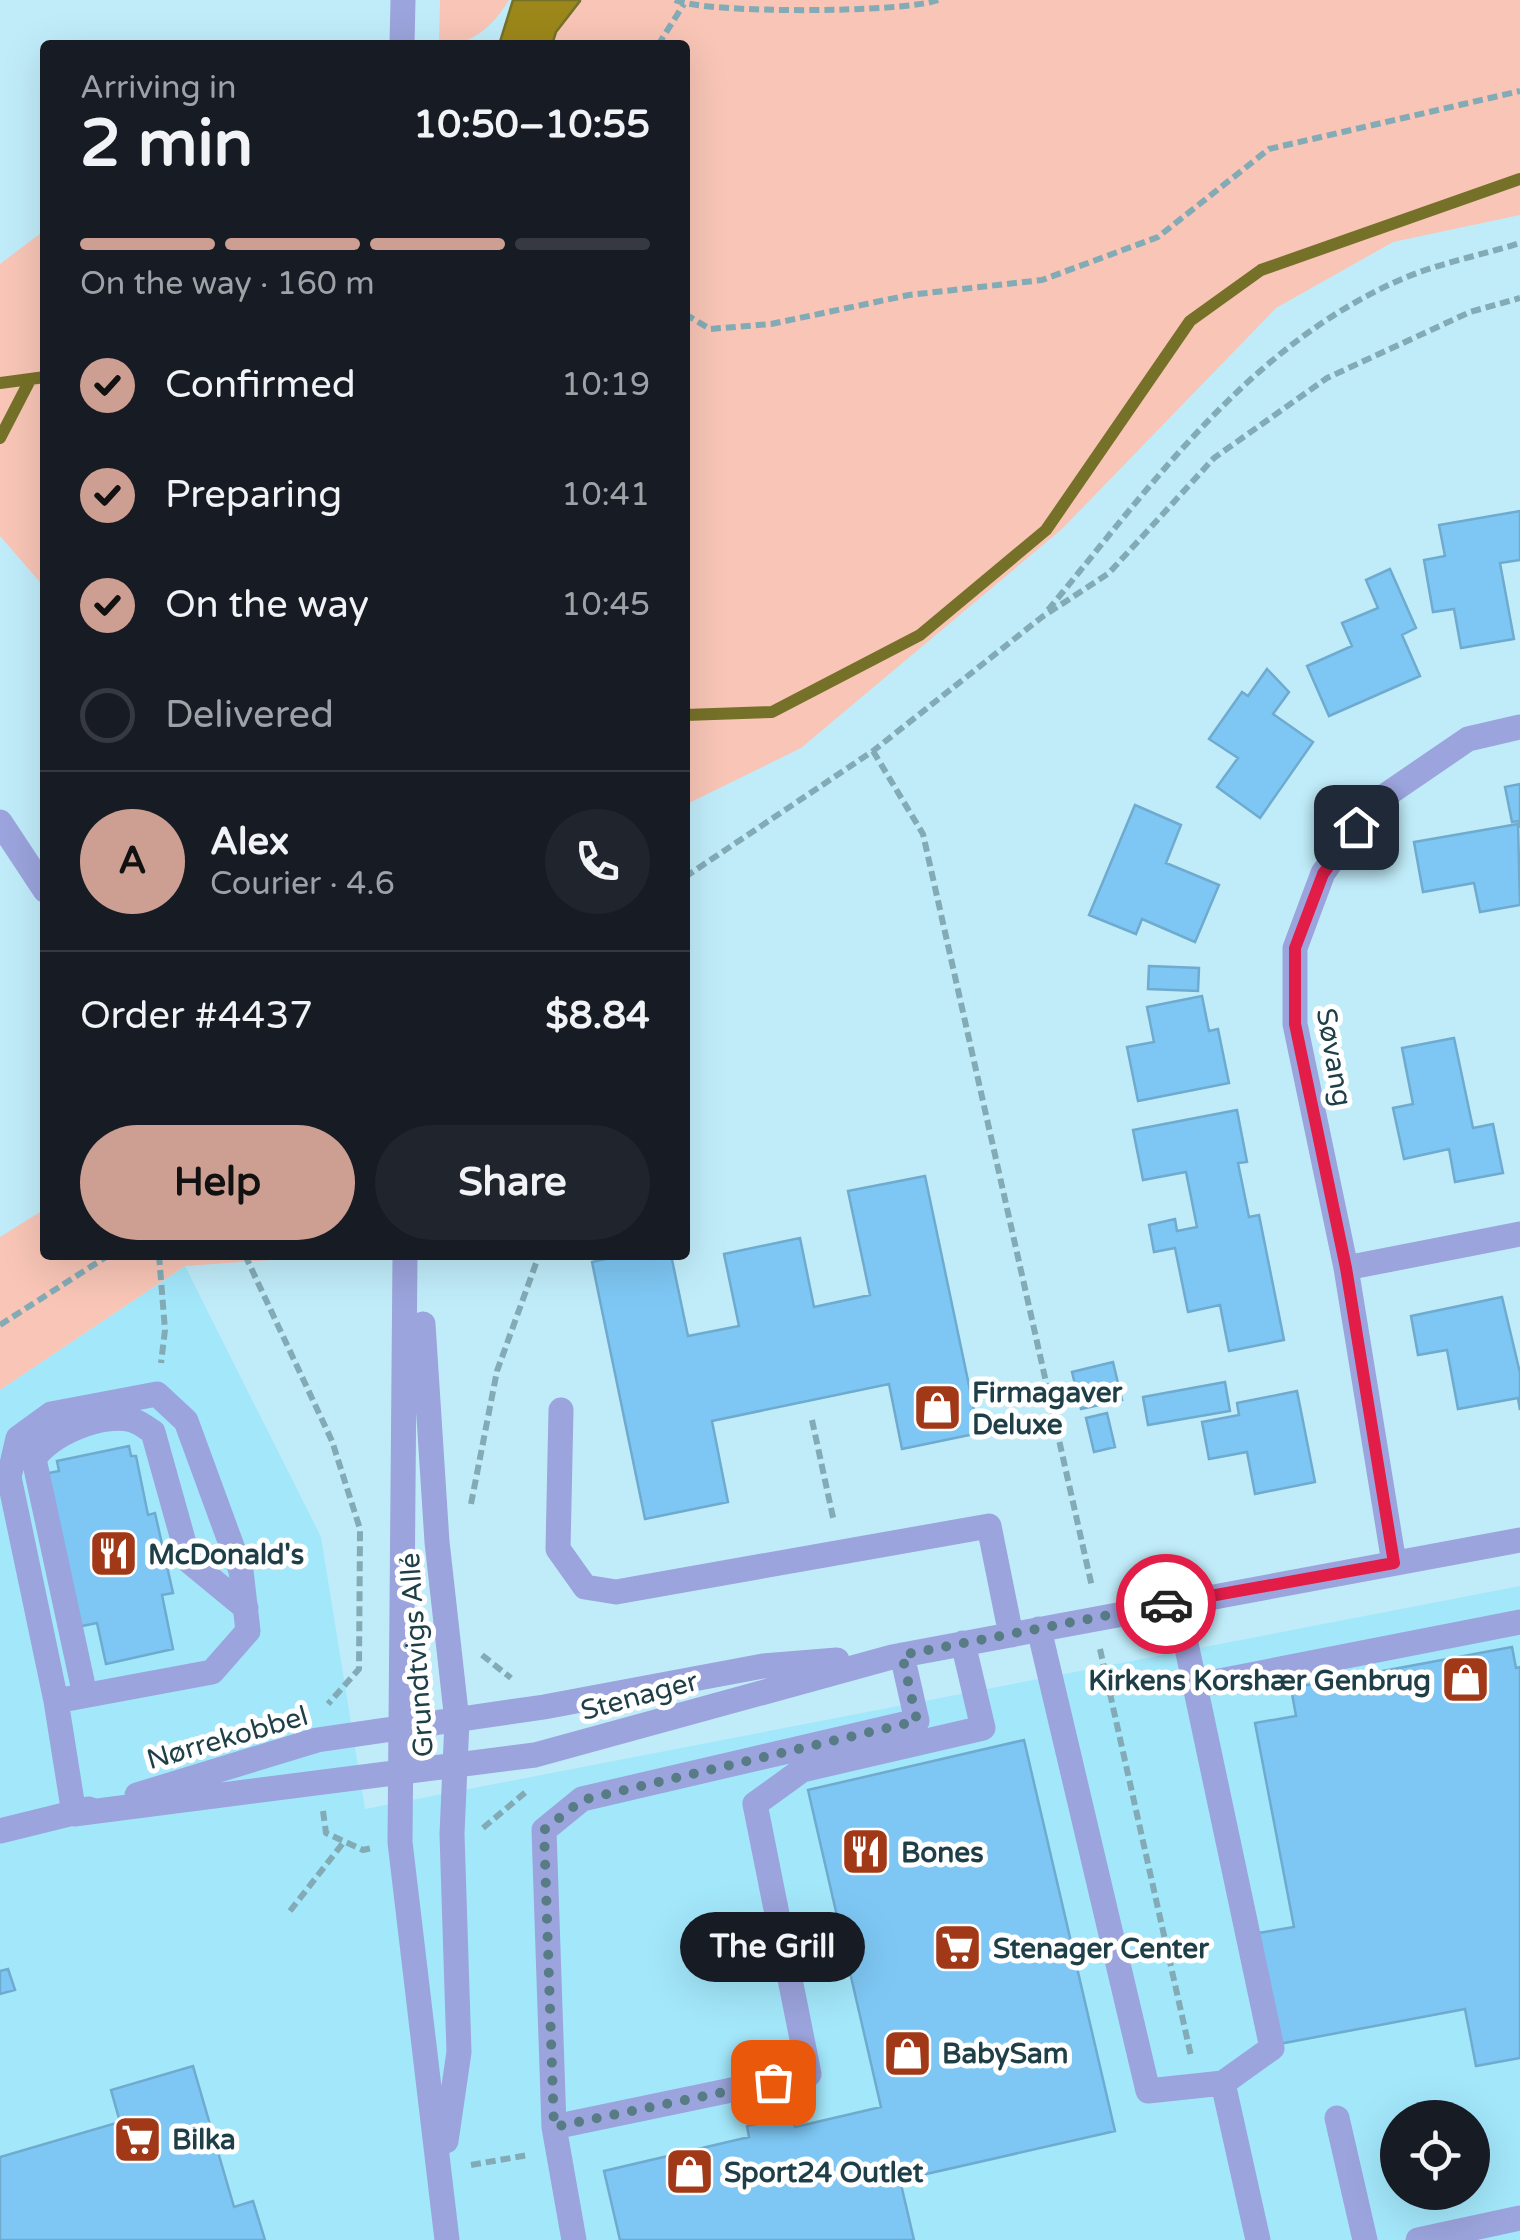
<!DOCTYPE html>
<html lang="en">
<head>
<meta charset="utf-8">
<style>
  :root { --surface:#171b24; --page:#20242c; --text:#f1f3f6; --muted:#9ea1a6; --line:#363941; --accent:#cd9f92 }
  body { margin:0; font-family:"Varela Round",sans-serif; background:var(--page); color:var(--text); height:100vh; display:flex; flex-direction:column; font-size:38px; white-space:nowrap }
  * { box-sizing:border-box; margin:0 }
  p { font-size:32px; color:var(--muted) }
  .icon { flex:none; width:55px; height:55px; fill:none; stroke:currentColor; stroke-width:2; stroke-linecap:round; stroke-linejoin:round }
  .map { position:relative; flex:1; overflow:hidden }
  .details { position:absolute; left:40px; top:40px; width:650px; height:1220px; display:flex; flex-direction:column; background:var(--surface); border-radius:10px; box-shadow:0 10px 40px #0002 }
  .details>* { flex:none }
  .fabs { position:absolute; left:1380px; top:2100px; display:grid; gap:20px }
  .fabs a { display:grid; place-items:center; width:110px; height:110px; border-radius:50%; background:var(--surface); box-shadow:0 10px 40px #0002; font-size:50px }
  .pin { position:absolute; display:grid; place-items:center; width:85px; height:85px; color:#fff; margin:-42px; border-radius:20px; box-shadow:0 5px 15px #0006 }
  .courier { position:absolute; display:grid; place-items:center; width:100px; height:100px; margin:-50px; border:8px solid #e11d48; border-radius:50%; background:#fff; color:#222; box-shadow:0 2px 12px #0007 }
  .bubble { position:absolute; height:70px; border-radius:35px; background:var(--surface); box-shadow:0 10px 40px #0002; font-size:32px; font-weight:700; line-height:70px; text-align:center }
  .summary em { font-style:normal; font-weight:700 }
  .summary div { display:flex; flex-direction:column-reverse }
  .summary { display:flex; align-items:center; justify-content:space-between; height:170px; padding:0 40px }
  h1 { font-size:65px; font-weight:700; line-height:75px }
  .bar { display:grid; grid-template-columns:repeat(4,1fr); gap:15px 10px; align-content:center; height:120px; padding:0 40px }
  .bar i { height:12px; border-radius:8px; background:var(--line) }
  .bar .active { background:var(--accent) }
  .bar p { grid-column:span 4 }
  .line { display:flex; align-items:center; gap:25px; padding:0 40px; border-top:2px solid var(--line) }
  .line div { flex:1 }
  .round { display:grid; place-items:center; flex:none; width:105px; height:105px; border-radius:52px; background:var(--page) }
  ol { padding:0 40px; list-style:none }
  li { display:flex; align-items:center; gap:30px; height:110px }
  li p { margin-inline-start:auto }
  li .icon { padding:10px; border-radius:50%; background:var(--accent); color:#111; stroke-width:4 }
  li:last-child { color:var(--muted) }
  li i { width:55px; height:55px; border:5px solid var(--line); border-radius:50% }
  .cta { display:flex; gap:20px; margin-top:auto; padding:20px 40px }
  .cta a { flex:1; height:115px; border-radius:60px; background:var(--accent); color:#111; font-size:40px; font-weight:700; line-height:115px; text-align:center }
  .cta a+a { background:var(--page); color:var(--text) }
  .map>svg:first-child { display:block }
</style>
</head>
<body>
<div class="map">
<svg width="1520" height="2240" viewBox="0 0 1520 2240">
  <rect width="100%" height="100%" fill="#c0ecf9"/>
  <path fill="#a3e7fb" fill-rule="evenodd" d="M185,1266L321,1537L365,1809L1520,1586V2240H0V1390ZM1398,2118H1472V2192H1398Z"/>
  <path fill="#f8c5b6" d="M440,0H509C492,27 473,45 439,45Z
    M582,0H1520V215L1393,242L1276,308L1062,529L801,748L685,805V45H552L556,32Z
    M45,230V588L0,536V264Z
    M45,1209V1255H341L185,1266L0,1390V1237Z"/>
  <path fill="#9c871a" stroke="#767128" stroke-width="2.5" d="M513,0H580V1L556,32L552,45H499Z"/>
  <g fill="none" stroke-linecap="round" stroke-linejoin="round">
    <path stroke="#767128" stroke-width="12" d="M0,383L45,377
      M0,438L30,380
      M685,715L772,712L920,635L1046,530L1190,321L1261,270L1520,179"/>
  </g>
  <path fill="#7ec7f4" stroke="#6faacf" stroke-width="2.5" d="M1520,511V560L1500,563L1514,639L1461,648L1454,609L1433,612L1424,560L1445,556L1439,525Z
    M1390,569L1416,628L1402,635L1420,676L1329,716L1307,666L1352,646L1342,623L1378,608L1366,580Z
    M1267,669L1289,692L1273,714L1313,742L1260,818L1217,787L1238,758L1209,739L1242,692L1248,696Z
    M1520,784V828L1519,821L1512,822L1505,787Z
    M1135,805L1181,825L1166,863L1219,885L1195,942L1142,919L1136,934L1089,915Z
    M1518,824L1520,905L1480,912L1474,883L1423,892L1414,842Z
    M1149,966L1199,968L1198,991L1148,989Z
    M1202,996L1209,1031L1218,1029L1229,1083L1138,1101L1127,1047L1154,1042L1147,1007Z
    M1454,1038L1473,1128L1493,1124L1503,1173L1455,1182L1449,1149L1404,1159L1393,1108L1413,1104L1402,1048Z
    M1237,1110L1247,1162L1238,1163L1249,1217L1259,1215L1284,1340L1229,1351L1220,1305L1188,1312L1175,1248L1154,1252L1149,1225L1175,1219L1177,1231L1197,1227L1186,1172L1143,1180L1133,1130Z
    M925,1176L979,1433L902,1449L889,1384L712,1421L728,1502L645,1519L592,1262L624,1255H671L688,1336L739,1326L724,1254L800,1238L814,1307L870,1295L848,1191Z
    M1502,1297L1520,1373V1410L1518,1398L1458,1409L1447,1350L1418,1355L1411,1316Z
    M1113,1362L1122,1400L1081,1409L1072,1372Z
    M1225,1382L1230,1411L1148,1425L1143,1397Z
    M1297,1391L1315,1482L1255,1494L1247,1452L1209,1459L1202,1422L1239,1415L1237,1403Z
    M1107,1413L1115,1447L1094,1452L1086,1418Z
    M129,1446L131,1456H136L148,1515L155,1513L173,1593L162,1595L173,1649L106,1664L97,1623L77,1627L44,1474L59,1471L57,1461Z
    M1512,1647L1516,1668L1520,1667V2058L1476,2066L1465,2009L1279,2044L1258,1933L1294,1927L1255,1723L1296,1716L1291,1688Z
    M1024,1740L1115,2131L900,2180L914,2240H620L604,2171L749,2137L747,2126L792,2116L795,2127L881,2107L808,1790Z
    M8,1969L15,1990L0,1994V1971Z
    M193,2066L234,2207L253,2201L265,2240H0V2157L120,2122L111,2090Z"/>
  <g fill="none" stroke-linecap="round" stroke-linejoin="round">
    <path stroke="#83abb6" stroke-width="6" stroke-dasharray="10 5" stroke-linecap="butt" d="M675,0C706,14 904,13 938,0
      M658,45L684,4
      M685,314L710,329L771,324L909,295L1042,280L1158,237L1269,149L1520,91
      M1048,610C1151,486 1249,345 1402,279C1439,263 1482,255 1520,243
      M873,751L923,834L1092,1587
      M685,877L873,751L1042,617L1109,573L1214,458L1327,378L1470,312L1520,298
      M159,1255L165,1330L161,1363
      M245,1255L332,1441L360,1529L359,1669L328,1704
      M0,1325L109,1255
      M812,1420L834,1522
      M471,1504L497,1371L539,1255
      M1100,1649L1191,2056
      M482,1655L511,1678
      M323,1811L326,1833L363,1850L372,1848
      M483,1828L527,1791
      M290,1911L343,1843
      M471,2165L528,2155"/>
    <path stroke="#9ba4dc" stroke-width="25" d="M402,45L403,0
      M0,822L45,890
      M405,1255L400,1842L447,2240
      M1346,1268L1520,1234
      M423,1324L437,1542L457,1721L452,1834L459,2052L446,2141
      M561,1410L558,1549L585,1587L616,1592L989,1526L1011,1635
      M1394,1563L1346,1268L1295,1024V948L1323,873L1373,804L1468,739L1520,727
      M1039,1629L1148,2091L1223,2083L1272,2048L1177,1601
      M1194,1686L1520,1622
      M85,1695L34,1459C49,1434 103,1412 132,1420C139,1422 147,1428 153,1432L189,1561L246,1608
      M56,1701L9,1477L18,1438L51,1414L157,1394L186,1421L241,1571L248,1631L212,1672L56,1701L74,1814
      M137,1795L317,1740L544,1707L763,1666L837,1660
      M74,1814L535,1755L892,1657L1520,1540
      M0,1831L89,1809
      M1223,2083L1258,2240
      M1337,2118L1365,2240
      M554,2127L809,2074L755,1804L802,1770L983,1728L963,1643
      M574,2240L554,2127L544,1830L582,1799L917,1721L902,1655
      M1418,2240L1520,2218"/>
  </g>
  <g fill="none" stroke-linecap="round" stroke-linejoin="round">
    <path stroke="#577c86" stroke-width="10" stroke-dasharray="0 18" d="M773,2082L554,2127L544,1830L582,1800L917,1721L902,1655L1166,1604"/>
    <path stroke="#e11d48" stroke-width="12" d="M1166,1604L1394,1563L1346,1268L1295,1024V948L1323,874L1356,827"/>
  </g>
  <defs>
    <symbol id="shop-square" viewBox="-11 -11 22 22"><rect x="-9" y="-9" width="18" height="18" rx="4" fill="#a13918" stroke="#fff"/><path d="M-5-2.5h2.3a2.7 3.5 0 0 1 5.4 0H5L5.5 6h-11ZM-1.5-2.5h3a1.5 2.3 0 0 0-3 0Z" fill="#fff"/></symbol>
    <symbol id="restaurant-square" viewBox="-11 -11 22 22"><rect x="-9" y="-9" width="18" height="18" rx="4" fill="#a13918" stroke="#fff"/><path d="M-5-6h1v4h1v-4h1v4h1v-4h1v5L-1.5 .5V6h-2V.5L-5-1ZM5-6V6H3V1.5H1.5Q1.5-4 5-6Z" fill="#fff"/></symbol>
    <symbol id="supermarket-square" viewBox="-11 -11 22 22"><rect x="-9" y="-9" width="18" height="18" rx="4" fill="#a13918" stroke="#fff"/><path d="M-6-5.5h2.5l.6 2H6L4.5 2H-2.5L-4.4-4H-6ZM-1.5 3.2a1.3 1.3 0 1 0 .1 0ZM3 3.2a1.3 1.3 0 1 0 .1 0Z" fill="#fff"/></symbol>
  </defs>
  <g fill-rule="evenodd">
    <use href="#shop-square" x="910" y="1380" width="55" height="55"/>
    <use href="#restaurant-square" x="86" y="1526" width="55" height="55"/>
    <use href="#shop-square" x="1438" y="1652" width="55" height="55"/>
    <use href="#restaurant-square" x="838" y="1824" width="55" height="55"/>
    <use href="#supermarket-square" x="930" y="1920" width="55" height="55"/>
    <use href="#shop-square" x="880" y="2026" width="55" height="55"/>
    <use href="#supermarket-square" x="110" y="2112" width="55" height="55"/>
    <use href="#shop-square" x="662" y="2144" width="55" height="55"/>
  </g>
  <g text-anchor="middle" stroke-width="10" stroke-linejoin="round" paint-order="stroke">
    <g font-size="28" fill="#1f3f48" stroke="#fff">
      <text transform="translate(1335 1057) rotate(80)" y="10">Søvang</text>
      <text transform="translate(416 1655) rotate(-94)" y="10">Grundtvigs Allé</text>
      <text transform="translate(639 1695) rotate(-15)" y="10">Stenager</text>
      <text transform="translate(227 1737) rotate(-16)" y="10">Nørrekobbel</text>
    </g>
    <g font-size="28" font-weight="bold" fill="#1f3f48" stroke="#fff" text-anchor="start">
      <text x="972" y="1402">Firmagaver<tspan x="972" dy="32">Deluxe</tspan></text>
      <text x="148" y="1564">McDonald's</text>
      <text x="1431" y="1690" text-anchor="end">Kirkens Korshær Genbrug</text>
      <text x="901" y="1862">Bones</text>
      <text x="993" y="1958">Stenager Center</text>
      <text x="942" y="2063">BabySam</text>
      <text x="172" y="2149">Bilka</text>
      <text x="724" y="2182">Sport24 Outlet</text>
    </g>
  </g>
</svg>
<div class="fabs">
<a><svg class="icon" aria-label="locate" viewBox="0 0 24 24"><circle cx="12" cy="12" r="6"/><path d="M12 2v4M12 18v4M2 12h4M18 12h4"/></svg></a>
</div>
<div class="pin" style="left:773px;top:2082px;background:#ea580c"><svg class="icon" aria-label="bag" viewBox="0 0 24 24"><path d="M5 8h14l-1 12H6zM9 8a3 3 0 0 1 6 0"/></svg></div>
<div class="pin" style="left:1356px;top:827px;background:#1f2937"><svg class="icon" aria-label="home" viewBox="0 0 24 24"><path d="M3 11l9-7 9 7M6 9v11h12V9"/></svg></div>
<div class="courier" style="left:1166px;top:1604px"><svg class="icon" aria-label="car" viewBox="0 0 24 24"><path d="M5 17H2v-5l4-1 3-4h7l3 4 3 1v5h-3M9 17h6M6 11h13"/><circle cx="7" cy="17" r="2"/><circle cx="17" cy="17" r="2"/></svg></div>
<div class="bubble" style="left:680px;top:1912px;width:185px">The Grill</div>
<section class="details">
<div class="summary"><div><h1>2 min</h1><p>Arriving in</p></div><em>10:50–10:55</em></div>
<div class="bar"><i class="active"></i><i class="active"></i><i class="active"></i><i></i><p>On the way · 160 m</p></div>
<ol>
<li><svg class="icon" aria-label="check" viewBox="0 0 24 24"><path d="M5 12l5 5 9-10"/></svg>Confirmed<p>10:19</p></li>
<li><svg class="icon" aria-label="check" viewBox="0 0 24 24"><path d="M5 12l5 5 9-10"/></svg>Preparing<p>10:41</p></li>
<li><svg class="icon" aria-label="check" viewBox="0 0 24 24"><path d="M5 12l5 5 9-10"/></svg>On the way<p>10:45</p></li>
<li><i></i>Delivered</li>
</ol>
<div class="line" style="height:180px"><b class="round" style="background:var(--accent);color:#111">A</b><div><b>Alex</b><p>Courier · 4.6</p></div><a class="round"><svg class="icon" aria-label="phone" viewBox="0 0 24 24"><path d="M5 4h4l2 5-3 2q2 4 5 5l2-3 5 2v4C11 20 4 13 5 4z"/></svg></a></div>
<div class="line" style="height:130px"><div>Order #4437</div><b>$8.84</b></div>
<div class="cta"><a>Help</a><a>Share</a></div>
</section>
</div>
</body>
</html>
